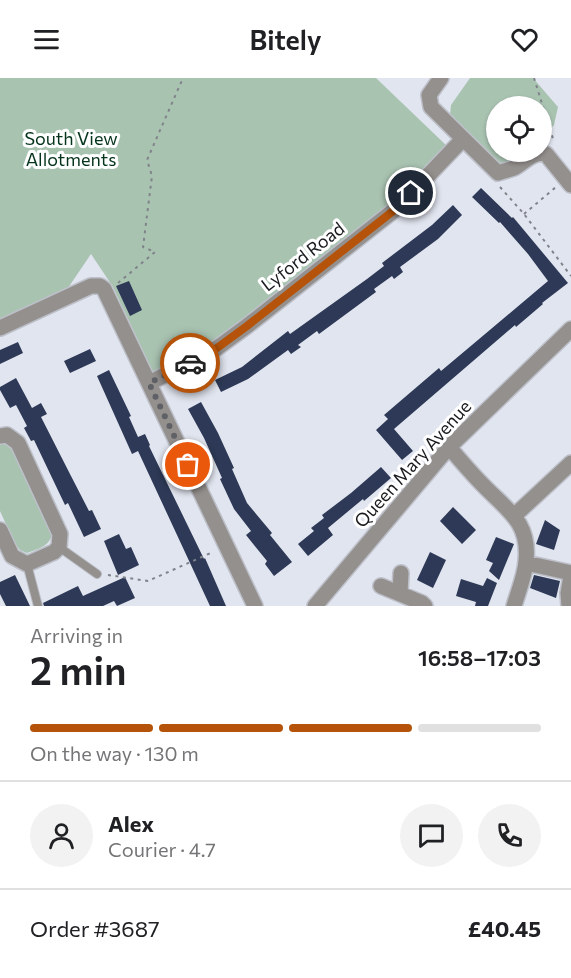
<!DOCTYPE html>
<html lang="en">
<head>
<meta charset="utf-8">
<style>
  :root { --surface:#fff; --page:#f2f2f2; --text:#202124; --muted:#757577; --line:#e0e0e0; --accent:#b45309 }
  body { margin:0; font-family:Commissioner,sans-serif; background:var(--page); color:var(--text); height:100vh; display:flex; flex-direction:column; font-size:22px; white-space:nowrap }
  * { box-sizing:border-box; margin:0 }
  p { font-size:20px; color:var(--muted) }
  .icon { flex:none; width:33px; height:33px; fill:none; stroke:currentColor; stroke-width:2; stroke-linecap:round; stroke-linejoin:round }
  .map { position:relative; height:528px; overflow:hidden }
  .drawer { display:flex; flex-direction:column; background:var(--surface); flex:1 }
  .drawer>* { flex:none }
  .fabs { position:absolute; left:486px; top:18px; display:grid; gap:12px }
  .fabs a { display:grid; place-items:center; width:66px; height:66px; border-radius:50%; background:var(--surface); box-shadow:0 2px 4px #0004; font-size:30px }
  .pin { position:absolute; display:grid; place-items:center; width:51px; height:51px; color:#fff; margin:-26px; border:3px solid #fff; border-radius:50%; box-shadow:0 2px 6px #0007 }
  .courier { position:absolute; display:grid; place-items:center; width:60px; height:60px; margin:-30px; border:4px solid #b45309; border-radius:50%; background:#fff; color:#222; box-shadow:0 2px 8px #0007 }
  .summary em { font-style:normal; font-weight:600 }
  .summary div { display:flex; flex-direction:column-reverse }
  .summary { display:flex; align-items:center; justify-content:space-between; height:102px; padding:0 30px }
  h1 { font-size:39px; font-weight:600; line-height:45px }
  .bar { display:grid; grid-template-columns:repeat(4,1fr); gap:9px 6px; align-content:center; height:72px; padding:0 30px }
  .bar i { height:8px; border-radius:4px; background:var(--line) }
  .bar .active { background:var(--accent) }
  .bar p { grid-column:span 4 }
  .line { display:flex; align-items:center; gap:15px; padding:0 30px; border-top:2px solid var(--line) }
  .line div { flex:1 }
  .round { display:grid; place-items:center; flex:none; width:63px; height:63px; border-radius:32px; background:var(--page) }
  header { display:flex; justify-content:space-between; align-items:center; height:78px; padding:0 30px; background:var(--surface); font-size:27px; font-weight:600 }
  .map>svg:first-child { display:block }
</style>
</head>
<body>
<header><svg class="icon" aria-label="menu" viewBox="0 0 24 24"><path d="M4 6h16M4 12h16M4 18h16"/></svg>Bitely<svg class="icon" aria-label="heart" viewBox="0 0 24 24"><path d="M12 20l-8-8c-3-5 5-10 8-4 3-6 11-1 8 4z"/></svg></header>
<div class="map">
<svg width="571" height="528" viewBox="0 0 571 528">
  <rect width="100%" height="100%" fill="#e1e5ef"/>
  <path fill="#a9c3b1" d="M0,0H376L448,69L423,99L338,171L223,259L156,301L113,209L91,176L68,210L0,242Z
    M470,0H533L558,29L554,47L542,60V28H496V74H527L508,87L500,89L450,37L451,27Z
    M6,363L11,369L52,456C50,468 38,471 27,475L20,472L15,466L0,433V364Z"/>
  <path fill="#2d3956" d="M481,110L512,140L513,139L568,205L542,225L543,226L516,249L515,247L394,351L413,373L402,382L376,352L388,341L384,337L439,290L441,293L472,267L548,203L528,176L500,144L499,145L472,119Z
    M453,127L462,137L438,161L400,189L403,194L394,201L392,198L374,211L376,214L319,256L317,253L298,267L301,269L291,276L288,272L248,301L221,314L215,302L242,289L288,253L290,256L367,201L384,188L382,185L432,147Z
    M129,203L142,232L130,238L116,208Z
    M18,264L23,275L0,286V272Z
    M90,271L96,283L70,295L64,283Z
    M109,292L131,338L129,339L138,359L145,356L150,367L149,368L204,481L205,480L226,528H210L138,373L132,376L97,298Z
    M16,300L32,330L41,325L47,336L41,339L71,398L89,433L92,432L101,451L84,459L68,425L65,427L34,362L31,363L24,350L27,348L16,327L10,330L0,312V309Z
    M201,324L218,355L234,390L232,391L247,425L272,455L270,457L292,484L274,498L265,486L267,483L246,457L251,453L234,431L220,401L222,400L204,360L188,331Z
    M381,389L391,400L364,423L363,421L328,450L333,457L308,478L298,466L314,453L311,450L324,440L322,437L351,415Z
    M453,429L476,452L462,466L440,443Z
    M545,442L560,452L554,472L536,466Z
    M119,456L126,471L131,469L139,487L118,497L104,463Z
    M496,459L514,466L499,502L489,493L493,485L486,482Z
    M430,474L446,482L433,510L417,502Z
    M15,497L30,528H6L0,516V504Z
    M534,497L560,503L556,520L530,510Z
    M125,499L135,520L117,528L114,523L103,528H44L43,525L78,508L83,518Z
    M487,500L497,505L488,528H475L476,524L456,518L461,501L483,508Z"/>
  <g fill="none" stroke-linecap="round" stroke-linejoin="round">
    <defs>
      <path id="service" d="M59,469L97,496
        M27,486L38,528"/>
      <path id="minor" d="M441,0L429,17L431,29L498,95C503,93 509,92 514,90C525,84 533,73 546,76L571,107
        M0,250L91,208H100L104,211L255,528
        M149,305L181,289L217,270L247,248L397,130L463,61
        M0,358L7,357L18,365L60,456L59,469L54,474L27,486L12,478L0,452
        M449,369C460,382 471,395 483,407C507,432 530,444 526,483C525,498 518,514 514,528
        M515,437L571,385
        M526,485L571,495
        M381,508L422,525L425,528
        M400,515L401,495
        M315,528L449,369L571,251
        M569,528L568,515L571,498"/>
    </defs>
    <use href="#service" stroke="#bdc0c9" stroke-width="10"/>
    <use href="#minor" stroke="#bdc0c9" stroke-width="18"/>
    <path stroke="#80838a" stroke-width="2" stroke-dasharray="3 4.5" stroke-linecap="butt" d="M534,0L554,64
      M500,109L524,136L571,198
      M524,136L556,109
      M118,205L155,174L143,169L152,98L147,82L183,0
      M108,497L148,503L213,474"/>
    <use href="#service" stroke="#94908e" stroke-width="8"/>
    <use href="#minor" stroke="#94908e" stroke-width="15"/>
  </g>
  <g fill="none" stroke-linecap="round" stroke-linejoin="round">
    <path stroke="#5f6166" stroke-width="6" stroke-dasharray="0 10.8" d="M188,387L149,305L190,285"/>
    <path stroke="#b45309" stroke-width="8" d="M190,285L217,270L247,248L397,130L411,115"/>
  </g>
  <g text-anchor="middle" stroke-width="6" stroke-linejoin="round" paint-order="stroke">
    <g font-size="18" fill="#05341c" stroke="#fff">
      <text x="71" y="67">South View<tspan x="71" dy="21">Allotments</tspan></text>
    </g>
    <g font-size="18" fill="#191a1d" stroke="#fff">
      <text transform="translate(303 179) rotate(-38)" y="6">Lyford Road</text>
      <text transform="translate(413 386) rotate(-48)" y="6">Queen Mary Avenue</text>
    </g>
  </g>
</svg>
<div class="fabs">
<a><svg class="icon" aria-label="locate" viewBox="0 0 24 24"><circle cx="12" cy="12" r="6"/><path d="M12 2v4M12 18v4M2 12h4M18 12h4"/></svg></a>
</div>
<div class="pin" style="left:188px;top:387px;background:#ea580c"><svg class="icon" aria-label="bag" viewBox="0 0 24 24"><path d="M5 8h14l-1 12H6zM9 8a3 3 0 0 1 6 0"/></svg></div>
<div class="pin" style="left:411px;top:115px;background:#1f2937"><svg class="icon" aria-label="home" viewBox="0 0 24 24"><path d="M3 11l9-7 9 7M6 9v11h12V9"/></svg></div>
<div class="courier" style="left:190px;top:285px"><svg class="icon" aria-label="car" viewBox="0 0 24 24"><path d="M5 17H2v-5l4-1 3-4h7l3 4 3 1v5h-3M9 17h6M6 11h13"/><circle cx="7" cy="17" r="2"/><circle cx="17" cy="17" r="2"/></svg></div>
</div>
<section class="drawer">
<div class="summary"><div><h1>2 min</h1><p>Arriving in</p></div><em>16:58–17:03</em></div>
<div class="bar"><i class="active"></i><i class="active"></i><i class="active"></i><i></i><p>On the way · 130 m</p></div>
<div class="line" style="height:108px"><a class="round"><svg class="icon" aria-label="person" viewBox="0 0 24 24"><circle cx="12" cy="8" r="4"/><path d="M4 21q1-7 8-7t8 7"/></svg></a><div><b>Alex</b><p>Courier · 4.7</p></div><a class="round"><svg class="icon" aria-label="chat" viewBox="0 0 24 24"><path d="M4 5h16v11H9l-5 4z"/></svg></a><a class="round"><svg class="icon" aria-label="phone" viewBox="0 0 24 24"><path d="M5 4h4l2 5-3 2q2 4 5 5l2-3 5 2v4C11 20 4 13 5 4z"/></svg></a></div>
<div class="line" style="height:78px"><div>Order #3687</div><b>£40.45</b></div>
</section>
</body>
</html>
